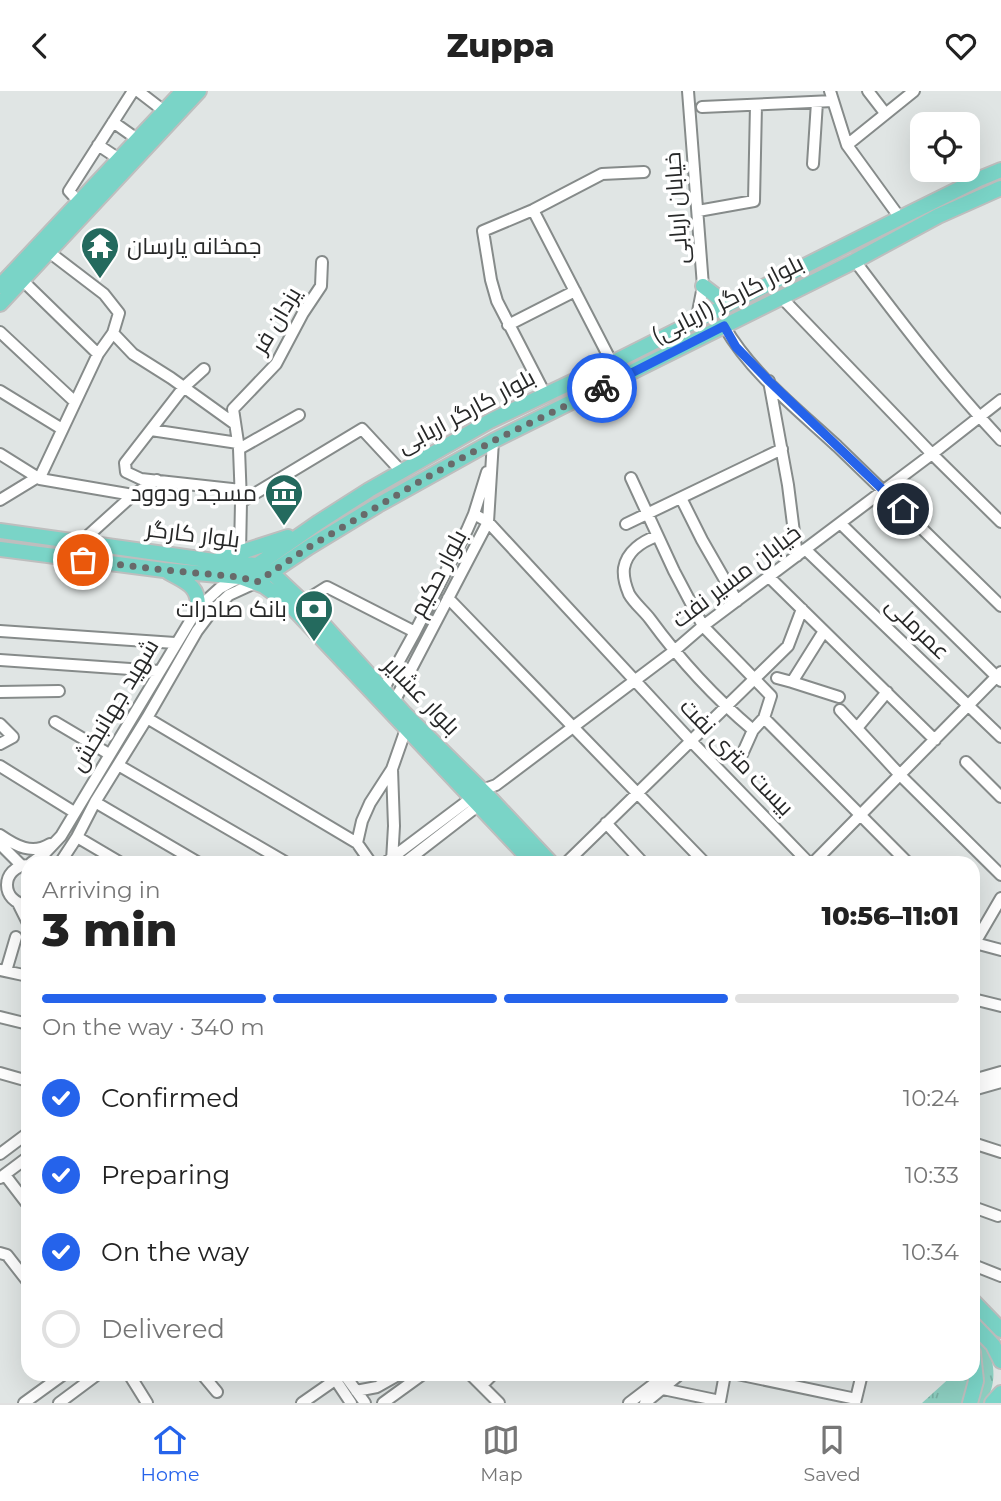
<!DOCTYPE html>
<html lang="en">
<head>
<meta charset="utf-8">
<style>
  :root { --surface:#fff; --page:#f6f6f6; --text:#222; --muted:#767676; --line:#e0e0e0; --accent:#2563eb }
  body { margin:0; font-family:Montserrat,Cairo,sans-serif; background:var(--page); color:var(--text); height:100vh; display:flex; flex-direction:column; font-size:26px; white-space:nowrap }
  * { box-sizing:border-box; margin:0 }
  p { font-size:23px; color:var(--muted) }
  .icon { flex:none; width:38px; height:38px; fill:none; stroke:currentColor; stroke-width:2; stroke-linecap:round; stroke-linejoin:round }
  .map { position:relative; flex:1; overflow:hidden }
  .sheet { position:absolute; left:21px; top:765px; width:959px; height:525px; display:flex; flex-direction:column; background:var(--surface); border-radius:21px; box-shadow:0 7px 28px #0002 }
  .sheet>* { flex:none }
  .tools { position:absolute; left:910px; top:21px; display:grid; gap:14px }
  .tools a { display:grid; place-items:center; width:70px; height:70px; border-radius:14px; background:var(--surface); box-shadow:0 7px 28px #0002; font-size:35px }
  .pin { position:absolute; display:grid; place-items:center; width:60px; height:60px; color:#fff; margin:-30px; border:4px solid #fff; border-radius:50%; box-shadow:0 2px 7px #0007 }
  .courier { position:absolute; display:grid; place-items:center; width:70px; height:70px; margin:-35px; border:5px solid #2563eb; border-radius:50%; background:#fff; color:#222; box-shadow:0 2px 9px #0007 }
  .head em { font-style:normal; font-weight:800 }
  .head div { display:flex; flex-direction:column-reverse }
  .head { display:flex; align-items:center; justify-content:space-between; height:119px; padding:0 21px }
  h1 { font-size:46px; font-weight:800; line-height:52px }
  .bar { display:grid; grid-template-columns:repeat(4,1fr); gap:10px 7px; align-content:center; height:84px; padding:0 21px }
  .bar i { height:9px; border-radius:5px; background:var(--line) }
  .bar .on { background:var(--accent) }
  .bar p { grid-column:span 4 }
  ol { padding:0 21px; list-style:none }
  li { display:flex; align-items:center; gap:21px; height:77px }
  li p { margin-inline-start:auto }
  li .icon { padding:7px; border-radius:50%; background:var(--accent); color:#fff; stroke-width:4 }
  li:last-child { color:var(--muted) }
  li i { width:38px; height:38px; border:4px solid var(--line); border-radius:50% }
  header { display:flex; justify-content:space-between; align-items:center; height:91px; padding:0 21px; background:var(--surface); font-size:32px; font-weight:800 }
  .tabs { display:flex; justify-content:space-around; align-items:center; height:98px; border-top:2px solid var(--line); background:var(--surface); font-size:19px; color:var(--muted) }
  .tabs a { display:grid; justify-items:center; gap:4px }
  .tabs .on { color:var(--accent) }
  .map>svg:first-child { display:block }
</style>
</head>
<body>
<header><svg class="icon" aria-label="back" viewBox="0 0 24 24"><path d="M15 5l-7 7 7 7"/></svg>Zuppa<svg class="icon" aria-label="heart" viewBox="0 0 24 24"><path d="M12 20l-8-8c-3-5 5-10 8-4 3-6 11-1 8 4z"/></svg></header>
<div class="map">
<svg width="1001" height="1312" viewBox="0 0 1001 1312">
  <defs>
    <pattern id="grass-tufts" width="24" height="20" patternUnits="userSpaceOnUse" patternTransform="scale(1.75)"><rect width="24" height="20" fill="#8dcfc1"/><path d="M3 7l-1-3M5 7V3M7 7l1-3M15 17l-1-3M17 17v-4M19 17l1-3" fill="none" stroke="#7ab2a6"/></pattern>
  </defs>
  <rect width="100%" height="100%" fill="#e0e5e4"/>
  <path fill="url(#grass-tufts)" d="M973,1241C977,1245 982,1249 985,1254C996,1270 997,1297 984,1312H975L980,1274L973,1250Z
    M954,1283H972L966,1312H922Z"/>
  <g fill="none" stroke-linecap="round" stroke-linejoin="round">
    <defs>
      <path id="minor" d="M138,0L164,20
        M688,0L703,195L696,231
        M830,0L847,54L900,127
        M868,0L885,22
        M702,16L833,10
        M113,31L137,48
        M98,54L119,68
        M847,54L914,0
        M813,73L817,11
        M79,111L69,100L133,0
        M533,119L612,272
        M698,120L754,110L756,14
        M49,161L104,203L119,222L113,242L133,263L171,287L235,333
        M855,170C901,231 948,293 1001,349
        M22,189L98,263
        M781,206L932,363L1001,431
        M508,234L575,200
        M724,235C751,282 797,318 837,355C892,408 946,461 1001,515
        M0,241L74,310
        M204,278L184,296L125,372L126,381L141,388L241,399
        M769,290L788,394L797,465
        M0,300L62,338
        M545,303L497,210L491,189L483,140L533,119L602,83L644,81
        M151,339L238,352
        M239,358L299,324
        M0,363L40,388L133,404
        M631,387L674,480L703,535L771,605L764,627
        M681,407L702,449L737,510
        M0,409L41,384L98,263L113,242
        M241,411L362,338L401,380
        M474,423L488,431L690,649L809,772
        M840,432L1001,590
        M626,433L782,358
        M657,445C643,450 627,460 624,477C623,485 626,496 629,503C634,512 644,520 650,528C680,569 714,606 753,639
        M81,451L133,404L157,389
        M805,458L1001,646
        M240,462L241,411L239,358L233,318L276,273L303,222L321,195L322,171
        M769,486L935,649
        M448,507L705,772
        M303,511L327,496L415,541
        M0,540L175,552
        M0,569L159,580
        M777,587L792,591L824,540
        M792,591L839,606
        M383,599L415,541L467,439L474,423L487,381
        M0,601L59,600
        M394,611L488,431L493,350
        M840,619L900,684L1001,784
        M147,627L357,752L371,772
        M55,631L109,663
        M0,633L13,646L0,653
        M857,637L887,601
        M740,668L753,639L764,627L908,772
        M966,671L1001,706
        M118,674L287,772
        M0,675L74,721
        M95,711L199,772
        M606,732L643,772
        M0,744C16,755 32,764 50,753
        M77,746L121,772
        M357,752L362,730L370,712L392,678
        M0,753L21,774
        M392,770L394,735L392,678L406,638
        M31,772L45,762L61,745L198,517L220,497L240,486
        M60,772L77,746L95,711L147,627L197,540L212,520L229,504L257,491
        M385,772L482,699L496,694L674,560L703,535L932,363L1001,309
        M404,772L484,710
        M566,772L788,555L802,518
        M813,772L1001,581
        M28,774C0,776 0,812 28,814
        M18,812L28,832
        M975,852L1001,859
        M973,855L1001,807
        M0,879L28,885
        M6,880L16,846
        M973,908L1001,915
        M0,926L28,933
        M0,982L28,990
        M973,989L1001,981
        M973,999L1001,991
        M973,1052L1001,1061
        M0,1063L28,1042
        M5,1084L28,1114
        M0,1087L28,1066
        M973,1116L998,1125
        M0,1162L7,1164L28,1191
        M973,1174L1001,1185
        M129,1283L147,1312
        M202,1283L217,1301
        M344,1283L365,1312
        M470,1283L499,1312
        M737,1283L856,1308
        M333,1285L351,1312
        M482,1294L493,1283
        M663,1298L720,1310L719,1312
        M356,1300L377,1296L400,1283
        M720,1310L725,1283
        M24,1312L64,1283
        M59,1312L98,1283
        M302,1312L335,1289
        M383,1312L423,1283
        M629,1312L667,1283
        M645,1312L680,1283
        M855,1312L862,1283"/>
      <path id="major" d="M0,195L183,0
        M703,195L728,214
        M0,213L199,0
        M0,440L214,470L256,474L272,482L303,511L405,623L489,706L551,772
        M0,458L164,479L240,486L264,495L290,514L533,772
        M220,468L288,446
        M168,481C185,491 199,494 198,517
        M240,486L319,431L369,399L490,330L612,272L900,127L979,88L1001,79
        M257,491L309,456L378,414L493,350L855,170L938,125L1001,97
        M973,1210L1001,1239
        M973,1233L993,1254L1001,1270
        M970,1312L976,1290L973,1262
        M992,1312L1001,1302"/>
    </defs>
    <use href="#minor" stroke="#868b8a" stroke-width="14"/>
    <use href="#major" stroke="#bebebe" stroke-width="18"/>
    <use href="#minor" stroke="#fff" stroke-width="10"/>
    <use href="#major" stroke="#7ad4c7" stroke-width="14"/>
  </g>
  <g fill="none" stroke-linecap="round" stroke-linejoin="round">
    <path stroke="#686a6a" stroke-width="7" stroke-dasharray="0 12.6" d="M83,469L164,479L240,486L257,491L309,456L424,388L493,350L602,297"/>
    <path stroke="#2563eb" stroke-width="9" d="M602,297L724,235L736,256L769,290L903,418"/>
  </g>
  <defs>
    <symbol id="temple-pin" viewBox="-11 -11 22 30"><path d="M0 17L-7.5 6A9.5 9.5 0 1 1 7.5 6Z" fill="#246a5e" stroke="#fff"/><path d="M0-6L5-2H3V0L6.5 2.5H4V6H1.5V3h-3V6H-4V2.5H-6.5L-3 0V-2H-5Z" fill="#fff"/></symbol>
    <symbol id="museum-pin" viewBox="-11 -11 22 30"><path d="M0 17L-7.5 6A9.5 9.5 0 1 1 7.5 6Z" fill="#246a5e" stroke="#fff"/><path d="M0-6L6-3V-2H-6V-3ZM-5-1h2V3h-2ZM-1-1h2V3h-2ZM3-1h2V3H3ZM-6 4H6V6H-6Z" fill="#fff"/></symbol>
    <symbol id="bank-pin" viewBox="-11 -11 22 30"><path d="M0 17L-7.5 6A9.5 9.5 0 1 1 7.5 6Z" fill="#246a5e" stroke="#fff"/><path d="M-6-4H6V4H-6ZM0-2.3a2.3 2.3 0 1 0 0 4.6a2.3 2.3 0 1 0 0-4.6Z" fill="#fff"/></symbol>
  </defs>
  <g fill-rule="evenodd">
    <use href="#temple-pin" x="78" y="133" width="44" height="60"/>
    <use href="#museum-pin" x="262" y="380" width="44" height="60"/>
    <use href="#bank-pin" x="292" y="496" width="44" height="60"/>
  </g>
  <g text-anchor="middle" stroke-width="7" stroke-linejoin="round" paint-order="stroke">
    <g font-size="23" fill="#272828" stroke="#fff">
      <text transform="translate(676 117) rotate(-94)" y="8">خیابان اربابی</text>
      <text transform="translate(727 208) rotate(-27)" y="8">بلوار کارگر (اربابی)</text>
      <text transform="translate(276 229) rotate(-59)" y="8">یزدان فر</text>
      <text transform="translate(466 320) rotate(-28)" y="8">بلوار کارگر اربابی</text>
      <text transform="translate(193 443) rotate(7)" y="8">بلوار کارگر</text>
      <text transform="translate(438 482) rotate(-62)" y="8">بلوار حکیم</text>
      <text transform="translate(736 485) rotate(-37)" y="8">خیابان مسیر نفت</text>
      <text transform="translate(918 537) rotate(44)" y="8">عمرملی</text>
      <text transform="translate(422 605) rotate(46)" y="8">بلوار عشایر</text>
      <text transform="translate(114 614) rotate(-59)" y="8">شهید جهانبخش</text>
      <text transform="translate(737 666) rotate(46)" y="8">بیست متری نفت</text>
    </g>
    <g font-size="23" fill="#272828" stroke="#fff" text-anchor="end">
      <text x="127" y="163" text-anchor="start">جمخانه یارسان</text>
      <text x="257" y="410">مسجد ودوود</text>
      <text x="287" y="526">بانک صادرات</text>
    </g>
  </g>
</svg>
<div class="tools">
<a><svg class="icon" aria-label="locate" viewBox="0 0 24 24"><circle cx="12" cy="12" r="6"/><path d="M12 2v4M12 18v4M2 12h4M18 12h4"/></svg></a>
</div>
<div class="pin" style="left:83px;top:469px;background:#ea580c"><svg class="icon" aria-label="bag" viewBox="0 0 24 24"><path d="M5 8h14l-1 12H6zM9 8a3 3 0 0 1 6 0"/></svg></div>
<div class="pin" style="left:903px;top:418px;background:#1f2937"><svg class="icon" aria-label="home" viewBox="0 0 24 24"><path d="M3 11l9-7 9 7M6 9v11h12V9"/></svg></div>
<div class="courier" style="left:602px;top:297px"><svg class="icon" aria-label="bike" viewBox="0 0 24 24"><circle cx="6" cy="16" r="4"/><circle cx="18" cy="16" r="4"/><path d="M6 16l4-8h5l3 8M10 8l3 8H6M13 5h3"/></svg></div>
<section class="sheet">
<div class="head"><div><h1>3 min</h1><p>Arriving in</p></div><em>10:56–11:01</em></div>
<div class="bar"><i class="on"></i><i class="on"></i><i class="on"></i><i></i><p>On the way · 340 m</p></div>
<ol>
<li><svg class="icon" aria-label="check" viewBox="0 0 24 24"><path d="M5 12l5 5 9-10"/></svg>Confirmed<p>10:24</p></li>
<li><svg class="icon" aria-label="check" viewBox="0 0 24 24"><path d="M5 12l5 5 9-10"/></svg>Preparing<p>10:33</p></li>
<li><svg class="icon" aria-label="check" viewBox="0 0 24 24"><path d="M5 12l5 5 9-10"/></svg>On the way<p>10:34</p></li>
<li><i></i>Delivered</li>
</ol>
</section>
</div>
<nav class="tabs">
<a class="on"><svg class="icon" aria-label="home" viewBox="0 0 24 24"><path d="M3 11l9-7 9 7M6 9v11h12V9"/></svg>Home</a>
<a><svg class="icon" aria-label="map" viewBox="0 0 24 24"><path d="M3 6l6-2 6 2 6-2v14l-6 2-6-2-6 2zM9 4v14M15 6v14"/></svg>Map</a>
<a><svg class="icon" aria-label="saved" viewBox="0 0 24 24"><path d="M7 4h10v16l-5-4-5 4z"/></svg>Saved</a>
</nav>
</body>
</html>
